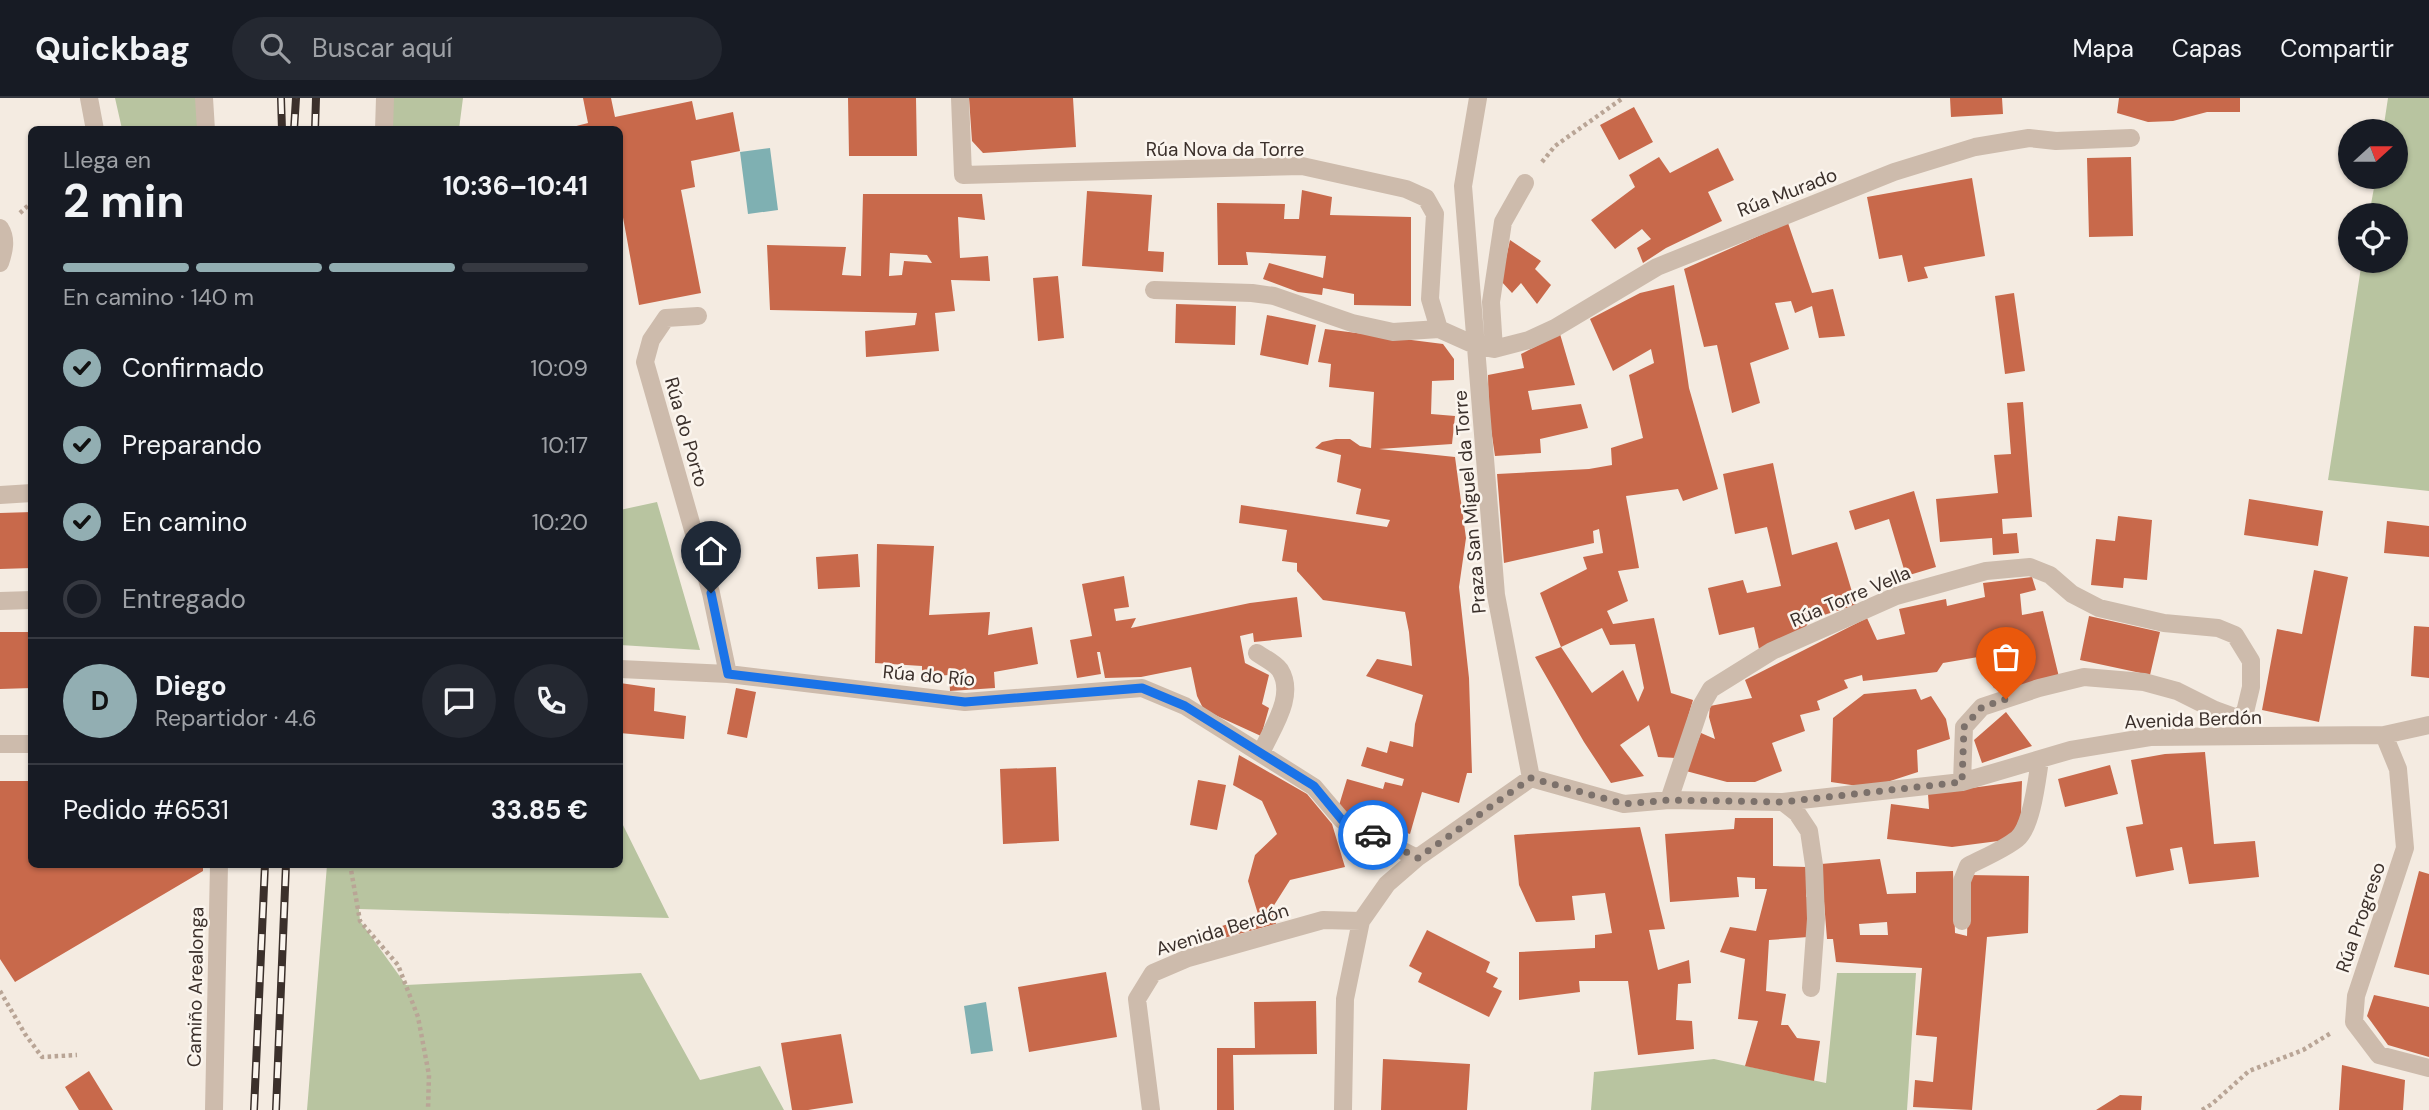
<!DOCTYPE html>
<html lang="es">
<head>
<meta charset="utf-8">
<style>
  :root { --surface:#171b24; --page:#242831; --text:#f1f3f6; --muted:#9ea1a6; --line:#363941; --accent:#92aeb2 }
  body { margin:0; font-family:"DM Sans",sans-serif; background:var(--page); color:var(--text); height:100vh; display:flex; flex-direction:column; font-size:26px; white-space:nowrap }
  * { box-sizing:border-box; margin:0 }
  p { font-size:23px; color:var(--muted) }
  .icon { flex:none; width:38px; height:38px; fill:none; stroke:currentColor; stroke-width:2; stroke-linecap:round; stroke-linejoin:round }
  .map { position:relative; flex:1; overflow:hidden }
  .drawer { position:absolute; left:28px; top:28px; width:595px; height:742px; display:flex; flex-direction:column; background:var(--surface); border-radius:10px; box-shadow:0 2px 5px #0004 }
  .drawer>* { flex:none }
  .needle { width:46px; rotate:69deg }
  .tools { position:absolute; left:2338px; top:21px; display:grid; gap:14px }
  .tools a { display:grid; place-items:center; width:70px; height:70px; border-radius:50%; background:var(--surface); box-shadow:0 2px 5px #0004; font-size:35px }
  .pin { position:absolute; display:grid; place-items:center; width:60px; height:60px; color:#fff; margin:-72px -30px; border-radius:50% 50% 50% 0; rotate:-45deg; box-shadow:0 0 7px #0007 }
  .pin .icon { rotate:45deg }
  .courier { position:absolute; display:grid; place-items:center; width:70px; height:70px; margin:-35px; border:5px solid #1a73e8; border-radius:50%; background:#fff; color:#222; box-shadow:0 2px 9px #0007 }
  .overview em { font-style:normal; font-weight:700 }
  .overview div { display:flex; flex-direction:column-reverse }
  .overview { display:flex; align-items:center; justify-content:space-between; height:119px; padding:0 35px }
  h1 { font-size:46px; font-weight:700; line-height:52px }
  .bar { display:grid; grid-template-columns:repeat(4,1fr); gap:10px 7px; align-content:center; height:84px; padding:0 35px }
  .bar i { height:9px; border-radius:5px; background:var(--line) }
  .bar .active { background:var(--accent) }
  .bar p { grid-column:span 4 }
  .line { display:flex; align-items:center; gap:18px; padding:0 35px; border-top:2px solid var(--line) }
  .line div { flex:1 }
  .round { display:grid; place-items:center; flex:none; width:74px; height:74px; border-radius:37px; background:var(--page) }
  ol { padding:0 35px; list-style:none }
  li { display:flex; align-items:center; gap:21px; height:77px }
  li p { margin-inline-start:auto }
  li .icon { padding:7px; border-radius:50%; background:var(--accent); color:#111; stroke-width:4 }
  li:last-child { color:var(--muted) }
  li i { width:38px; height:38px; border:4px solid var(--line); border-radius:50% }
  header { display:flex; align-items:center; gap:42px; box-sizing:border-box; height:98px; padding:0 35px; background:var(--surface); border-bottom:2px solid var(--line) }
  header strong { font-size:33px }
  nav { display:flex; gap:38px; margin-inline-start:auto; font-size:24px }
  .search { width:490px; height:63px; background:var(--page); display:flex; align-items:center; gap:18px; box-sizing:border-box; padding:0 24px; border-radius:38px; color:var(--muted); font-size:26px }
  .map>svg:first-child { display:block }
</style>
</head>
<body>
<header>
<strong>Quickbag</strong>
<div class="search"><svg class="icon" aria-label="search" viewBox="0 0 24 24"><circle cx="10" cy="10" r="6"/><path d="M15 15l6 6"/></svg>Buscar aquí</div>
<nav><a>Mapa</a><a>Capas</a><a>Compartir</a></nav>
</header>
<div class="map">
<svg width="2429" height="1012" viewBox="0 0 2429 1012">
  <rect width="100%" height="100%" fill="#f4ebe1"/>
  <path fill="#b8c4a0" d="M115,0H204L206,31H122Z
    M385,0H463L459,31L382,32Z
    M2388,0H2429V393L2328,382L2362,163H2396V117H2369L2376,79H2396V33H2383Z
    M657,404L700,552L620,547V412Z
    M620,721L669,820L359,811L360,823L406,887L641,875L700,982L760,968L784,1012H307L327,767L620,766Z
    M1837,875H1916L1907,1012H1591L1594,974L1714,961L1826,985Z"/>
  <path fill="#7fb0b2" d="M770,50L778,112L748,116L740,54Z
    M986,904L993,953L971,956L964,908Z"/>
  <path fill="#c8694b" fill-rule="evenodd" d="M583,0H611L615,19L692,3L696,22L733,14L740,53L691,63L695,89L681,92L701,195L639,207L620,103V32H561L588,25Z
    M848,0H916L917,58H849Z
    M969,0H1073L1076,49L983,55L972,43Z
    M1950,0H2002L2003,16L1951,19Z
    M2119,0H2240V14H2207L2173,23L2148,24L2117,15Z
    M1634,9L1653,44L1619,62L1600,27Z
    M1718,50L1734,82L1708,94L1722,123L1666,150L1643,165L1637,150L1651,141L1642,131L1615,151L1591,122L1635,89L1629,77L1659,59L1670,75Z
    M2131,59L2133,138L2089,139L2087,60Z
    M1972,80L1985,158L1924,169L1928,180L1908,184L1902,157L1879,161L1867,99Z
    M1302,92L1332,99L1330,117L1411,119V208L1354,207V196L1323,190L1322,197L1298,194L1263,181L1269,165L1323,180L1326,158L1246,154L1248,167H1218L1217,105L1285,106L1284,121H1299Z
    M1087,93L1152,97L1148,153L1164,154L1163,174L1082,168Z
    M863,96H982L985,122L958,119L960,160L988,158L990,183L951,182L955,213L935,215L939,253L866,259L865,233L915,227L917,215L770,212L767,147L846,149L842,177L861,178ZM890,155L927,157L932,165L904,163L902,177L889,178Z
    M1788,125L1812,195L1833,191L1845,238L1819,240L1812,208L1795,215L1791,203L1775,205L1789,251L1750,265L1760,305L1732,315L1717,247L1704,249L1684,171Z
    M1510,142L1541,163L1535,171L1551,187L1537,206L1521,185L1512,195L1501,183Z
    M1058,178L1064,240L1038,243L1033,180Z
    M1674,187L1689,290L1718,391L1683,403L1678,391L1626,398L1639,470L1618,473L1628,503L1607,513L1613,526L1654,520L1671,595L1693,602L1676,660L1658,659L1649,627L1620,647L1644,678L1611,685L1584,644L1535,559L1561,549L1592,595L1623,572L1638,604L1644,590L1635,546L1610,547L1602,530L1561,549L1540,495L1587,471L1583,459L1603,455L1599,431L1593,433L1594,445L1504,465L1497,376L1589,371L1612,367L1611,350L1643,340L1629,277L1654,265L1651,251L1613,273L1590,221L1640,195Z
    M2014,195L2025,273L2005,276L1995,198Z
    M1176,206L1236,208L1235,247L1175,245Z
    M1267,217L1316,227L1308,267L1260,257Z
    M1325,231L1443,246L1454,261V282L1432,283L1431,316L1455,318L1452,346L1379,351L1455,359L1466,440L1459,489L1469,580L1472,675H1467L1459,705L1422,694L1410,736L1337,714L1347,681L1383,691L1385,684L1402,688L1404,681L1361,668L1367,649L1387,655L1390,643L1413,649L1415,626L1423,597L1366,578L1377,561L1412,568L1409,534L1405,514L1323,502L1297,473V465L1282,463L1287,432L1239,425L1241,407L1387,429L1390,422L1356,416L1361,391L1337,384L1341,357L1315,350L1322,344L1336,341H1350L1360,348L1371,350L1374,294L1329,289L1331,266L1318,264Z
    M1560,236L1575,287L1528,293L1532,312L1581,306L1588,330L1540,341L1541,355L1495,358L1489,318L1488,277L1524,270L1521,256Z
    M2023,304L2032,419L2002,421L2003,436L2017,435L2019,455L1993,457L1992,440L1940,444L1936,401L1998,395L1994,357L2011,356L2007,305Z
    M1773,365L1792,457L1837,444L1856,507L1811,521L1805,530L1759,551L1754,529L1719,537L1708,490L1743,482L1747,495L1781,488L1767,429L1735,436L1723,376Z
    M1914,393L1936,469L1906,478L1889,421L1855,432L1849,413Z
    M2249,401L2323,413L2318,448L2244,437Z
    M32,414V470L0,471V415Z
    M2118,418L2152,422L2147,482L2124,480L2123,490L2091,487L2096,441L2115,443Z
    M2387,423L2429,428V459L2384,455Z
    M877,446L934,448L929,517L990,514L988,537L1032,529L1038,566L994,574L995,590L950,593L949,577L922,579V568L875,565Z
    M858,456L860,489L818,491L816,459Z
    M2314,472L2348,479L2319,624L2262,612L2277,531L2302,536Z
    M1124,478L1129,509L1114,511L1116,523L1136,520L1131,530L1250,505L1297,499L1302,539L1254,544L1253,535L1240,538L1245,565L1269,577L1262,606L1269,610L1261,638L1204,612L1197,598L1191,569L1141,579L1105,580L1100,554H1097L1101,576L1077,580L1070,542L1092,538L1082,486Z
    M2032,479L2036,492L2020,496L2022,517L2043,513L2059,579L2003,593L1994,590L1990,584L1984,558L1943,565L1937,574L1863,583L1862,577L1844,582L1848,590L1817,603L1820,612L1800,617L1805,633L1772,645L1782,673L1755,684H1727L1686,673L1701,635L1715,641L1709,619L1710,608L1752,600L1745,582L1867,520L1877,542L1905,536L1899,511L1946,501L1947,508L1985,499L1983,485Z
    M2089,518L2160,534L2150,577L2080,562Z
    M2414,528L2429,529V580L2411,578Z
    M0,534H32V590L0,591Z
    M620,585L655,590L654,613L686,618L684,641L620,635Z
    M736,590L756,594L747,640L727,636Z
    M1916,591L1921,602L1931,598L1946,621L1950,641L1917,652L1918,674L1884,685L1858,688L1831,684L1833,620L1864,596Z
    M2006,614L2032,648L1982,665L1974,642Z
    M2205,654L2214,746L2255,743L2259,779L2189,786L2182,749L2170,751L2174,772L2136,779L2126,729L2143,726L2131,662L2165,656Z
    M1239,657L1307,696L1332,726L1345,769L1290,782L1271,812L1276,826L1224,840L1219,829L1258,816L1248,783L1255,757L1277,736L1262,703L1233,687Z
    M2110,667L2118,696L2065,709L2058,681Z
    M1056,669L1059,743L1003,746L1000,671Z
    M1198,682L1226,687L1217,732L1190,727Z
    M0,683H32V766H203V773L15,884L0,861Z
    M2022,683L2021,718L2015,731L2006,742L1952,749L1887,741L1891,706L1929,711L1928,696Z
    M1735,720H1773V768L1807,769L1806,799L1810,798L1808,839L1769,842L1766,893L1786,896L1781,927H1788L1797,940L1820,943L1814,983L1745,968L1758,923L1738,921L1745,861L1720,854L1730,829L1756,833L1767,791H1755V780L1737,779L1739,799L1670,804L1665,736L1734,731Z
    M1640,729L1665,831L1649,832L1658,872L1689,862L1691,885L1678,886L1676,922L1692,923L1694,951L1638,957L1628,883H1579L1580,894L1519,902V854L1595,850V837L1612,835L1605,795L1572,798L1575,822L1536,824L1519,787L1514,737Z
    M1880,761L1887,796L1916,795V774L1953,773L1955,835L1967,838L1969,777L2029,778L2028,835L1987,839L1972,1012L1913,1009L1915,982L1933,984L1937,939L1916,937L1922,870L1836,864L1833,841H1827L1821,766ZM1887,824L1888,837H1860L1859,826Z
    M2419,773L2429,776V877L2394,869Z
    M1427,832L1490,864L1486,874L1498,880L1493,889L1502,893L1489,919L1418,884L1422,875L1409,868Z
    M1106,874L1117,939L1029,954L1018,889Z
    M2374,897L2429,909V959L2388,947L2367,918Z
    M1316,903L1317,956L1233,957L1234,1012H1217V950H1255L1254,904Z
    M841,936L853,1005L808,1012H792L781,945Z
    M1383,961L1470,966L1467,1012H1381Z
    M2342,967L2405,982L2403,1012H2339Z
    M89,973L113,1012H79L65,989Z
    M2120,997L2142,998L2141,1012H2096Z"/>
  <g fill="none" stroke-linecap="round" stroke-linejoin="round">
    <path stroke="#b9a596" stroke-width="4.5" stroke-dasharray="3.5 3.5" stroke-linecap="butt" d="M1542,64L1555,48L1623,0
      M20,115L32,104
      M350,766L360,823L398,867L418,919L429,977L428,1012
      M0,893L25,936L42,959L77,957
      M2202,1012L2212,1006L2249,973L2303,952L2331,935"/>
    <path stroke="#cdbbac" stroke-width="18" d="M89,0L95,32
      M204,0L206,32
      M960,0L963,77L1302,68L1406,91L1426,100L1435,116L1430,201L1439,231L1477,248L1494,251L1529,242L1555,230L1657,169L1894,74L1975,49L2029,40L2056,43L2131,40
      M384,32L385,0
      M0,130C7,141 4,153 0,165
      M1154,192L1252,195L1274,198L1352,225L1393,234L1439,231
      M698,218L666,220L651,242L645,264L711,495L728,576
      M1494,251L1491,204L1503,124L1525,85
      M0,397L32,395
      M0,503L32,502
      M1257,555C1264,560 1275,565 1280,572C1296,598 1272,630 1261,655
      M620,571L728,576L965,604L1142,590L1185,608L1314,689L1342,722L1417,760
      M2384,637L2398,671L2405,750L2356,898L2354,924L2379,957L2429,970
      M0,646H32
      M1531,680L1624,706L1669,702L1783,704L1962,684L2071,652L2150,639L2384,637L2429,627
      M1669,702L1700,610L1711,591L1772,553L1896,498L1986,473L2030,469L2050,477L2072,496L2099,510L2164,525L2218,530L2235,537L2251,563V589L2245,614L2237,620L2215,612L2177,593L2144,584L2084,579L2039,590L1982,609L1964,629L1962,684
      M1783,704L1797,715L1809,733L1814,767L1816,821L1811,890
      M1962,823V783L1968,768C1983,760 2003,752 2017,741C2032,729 2037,681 2040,662
      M214,1012L219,766
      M1151,1012L1137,901L1153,875L1188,860L1323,822L1361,823
      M1343,1012L1345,901L1361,823L1387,786L1417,760L1531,680L1496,497L1463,88L1478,0"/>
    <defs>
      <path id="rail" d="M281,0L282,32
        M294,32L296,0
        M315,32L316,0
        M254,1012L265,766
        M276,1012L286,766"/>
    </defs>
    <use href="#rail" stroke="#3b302b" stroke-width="8"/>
    <use href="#rail" stroke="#fbf5ee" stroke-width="5" stroke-dasharray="16" stroke-linecap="butt"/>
  </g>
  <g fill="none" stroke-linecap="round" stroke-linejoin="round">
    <path stroke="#7c716b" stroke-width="7" stroke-dasharray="0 12.6" d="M1373,737L1418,760L1531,680L1624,706L1669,702L1783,704L1962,684L1964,629L1982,609L2006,601"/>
    <path stroke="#1a73e8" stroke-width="9" d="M711,495L728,576L965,604L1142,590L1185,608L1314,688L1342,722L1373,737"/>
  </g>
  <g text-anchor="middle" stroke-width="5" stroke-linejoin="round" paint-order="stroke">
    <g font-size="19" fill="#3b302b" stroke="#fbf5ee">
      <text x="1225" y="58">Rúa Nova da Torre</text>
      <text transform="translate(1787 94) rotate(-21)" y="7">Rúa Murado</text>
      <text transform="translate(687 334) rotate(74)" y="7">Rúa do Porto</text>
      <text transform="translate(1469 404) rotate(-95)" y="7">Praza San Miguel da Torre</text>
      <text transform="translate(1850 498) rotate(-23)" y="7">Rúa Torre Vella</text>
      <text transform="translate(929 577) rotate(5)" y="7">Rúa do Río</text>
      <text transform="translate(2193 621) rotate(-2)" y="7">Avenida Berdón</text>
      <text transform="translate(2360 819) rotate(-71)" y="7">Rúa Progreso</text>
      <text transform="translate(1222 831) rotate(-17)" y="7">Avenida Berdón</text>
      <text transform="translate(195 889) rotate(-89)" y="7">Camiño Arealonga</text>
    </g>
  </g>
</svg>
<div class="tools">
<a><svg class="needle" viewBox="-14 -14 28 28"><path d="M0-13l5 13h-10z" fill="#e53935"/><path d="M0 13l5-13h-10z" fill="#9ea1a6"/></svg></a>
<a><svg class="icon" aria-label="locate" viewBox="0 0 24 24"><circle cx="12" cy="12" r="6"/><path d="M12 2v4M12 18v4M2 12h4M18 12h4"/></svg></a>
</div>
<div class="pin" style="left:2006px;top:601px;background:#ea580c"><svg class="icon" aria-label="bag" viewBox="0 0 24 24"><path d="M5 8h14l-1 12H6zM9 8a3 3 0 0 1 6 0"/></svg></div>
<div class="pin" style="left:711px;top:495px;background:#1f2937"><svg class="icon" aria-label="home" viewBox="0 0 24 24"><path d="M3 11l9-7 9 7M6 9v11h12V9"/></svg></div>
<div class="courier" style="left:1373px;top:737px"><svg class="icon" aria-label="car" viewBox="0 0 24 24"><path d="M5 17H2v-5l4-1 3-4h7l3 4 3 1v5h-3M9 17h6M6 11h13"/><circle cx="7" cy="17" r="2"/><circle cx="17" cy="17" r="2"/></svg></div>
<section class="drawer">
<div class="overview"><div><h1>2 min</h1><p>Llega en</p></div><em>10:36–10:41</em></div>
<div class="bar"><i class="active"></i><i class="active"></i><i class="active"></i><i></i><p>En camino · 140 m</p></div>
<ol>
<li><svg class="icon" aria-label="check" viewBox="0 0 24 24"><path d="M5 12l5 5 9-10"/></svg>Confirmado<p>10:09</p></li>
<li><svg class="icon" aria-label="check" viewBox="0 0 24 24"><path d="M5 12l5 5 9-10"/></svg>Preparando<p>10:17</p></li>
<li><svg class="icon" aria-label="check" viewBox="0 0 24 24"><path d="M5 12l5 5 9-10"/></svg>En camino<p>10:20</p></li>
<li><i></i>Entregado</li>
</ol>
<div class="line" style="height:126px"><b class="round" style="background:var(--accent);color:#111">D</b><div><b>Diego</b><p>Repartidor · 4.6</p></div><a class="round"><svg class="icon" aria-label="chat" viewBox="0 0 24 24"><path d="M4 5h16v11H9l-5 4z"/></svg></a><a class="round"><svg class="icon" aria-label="phone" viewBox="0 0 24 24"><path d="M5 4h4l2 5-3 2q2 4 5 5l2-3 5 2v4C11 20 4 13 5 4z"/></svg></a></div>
<div class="line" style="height:91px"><div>Pedido #6531</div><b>33.85 €</b></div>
</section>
</div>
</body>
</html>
